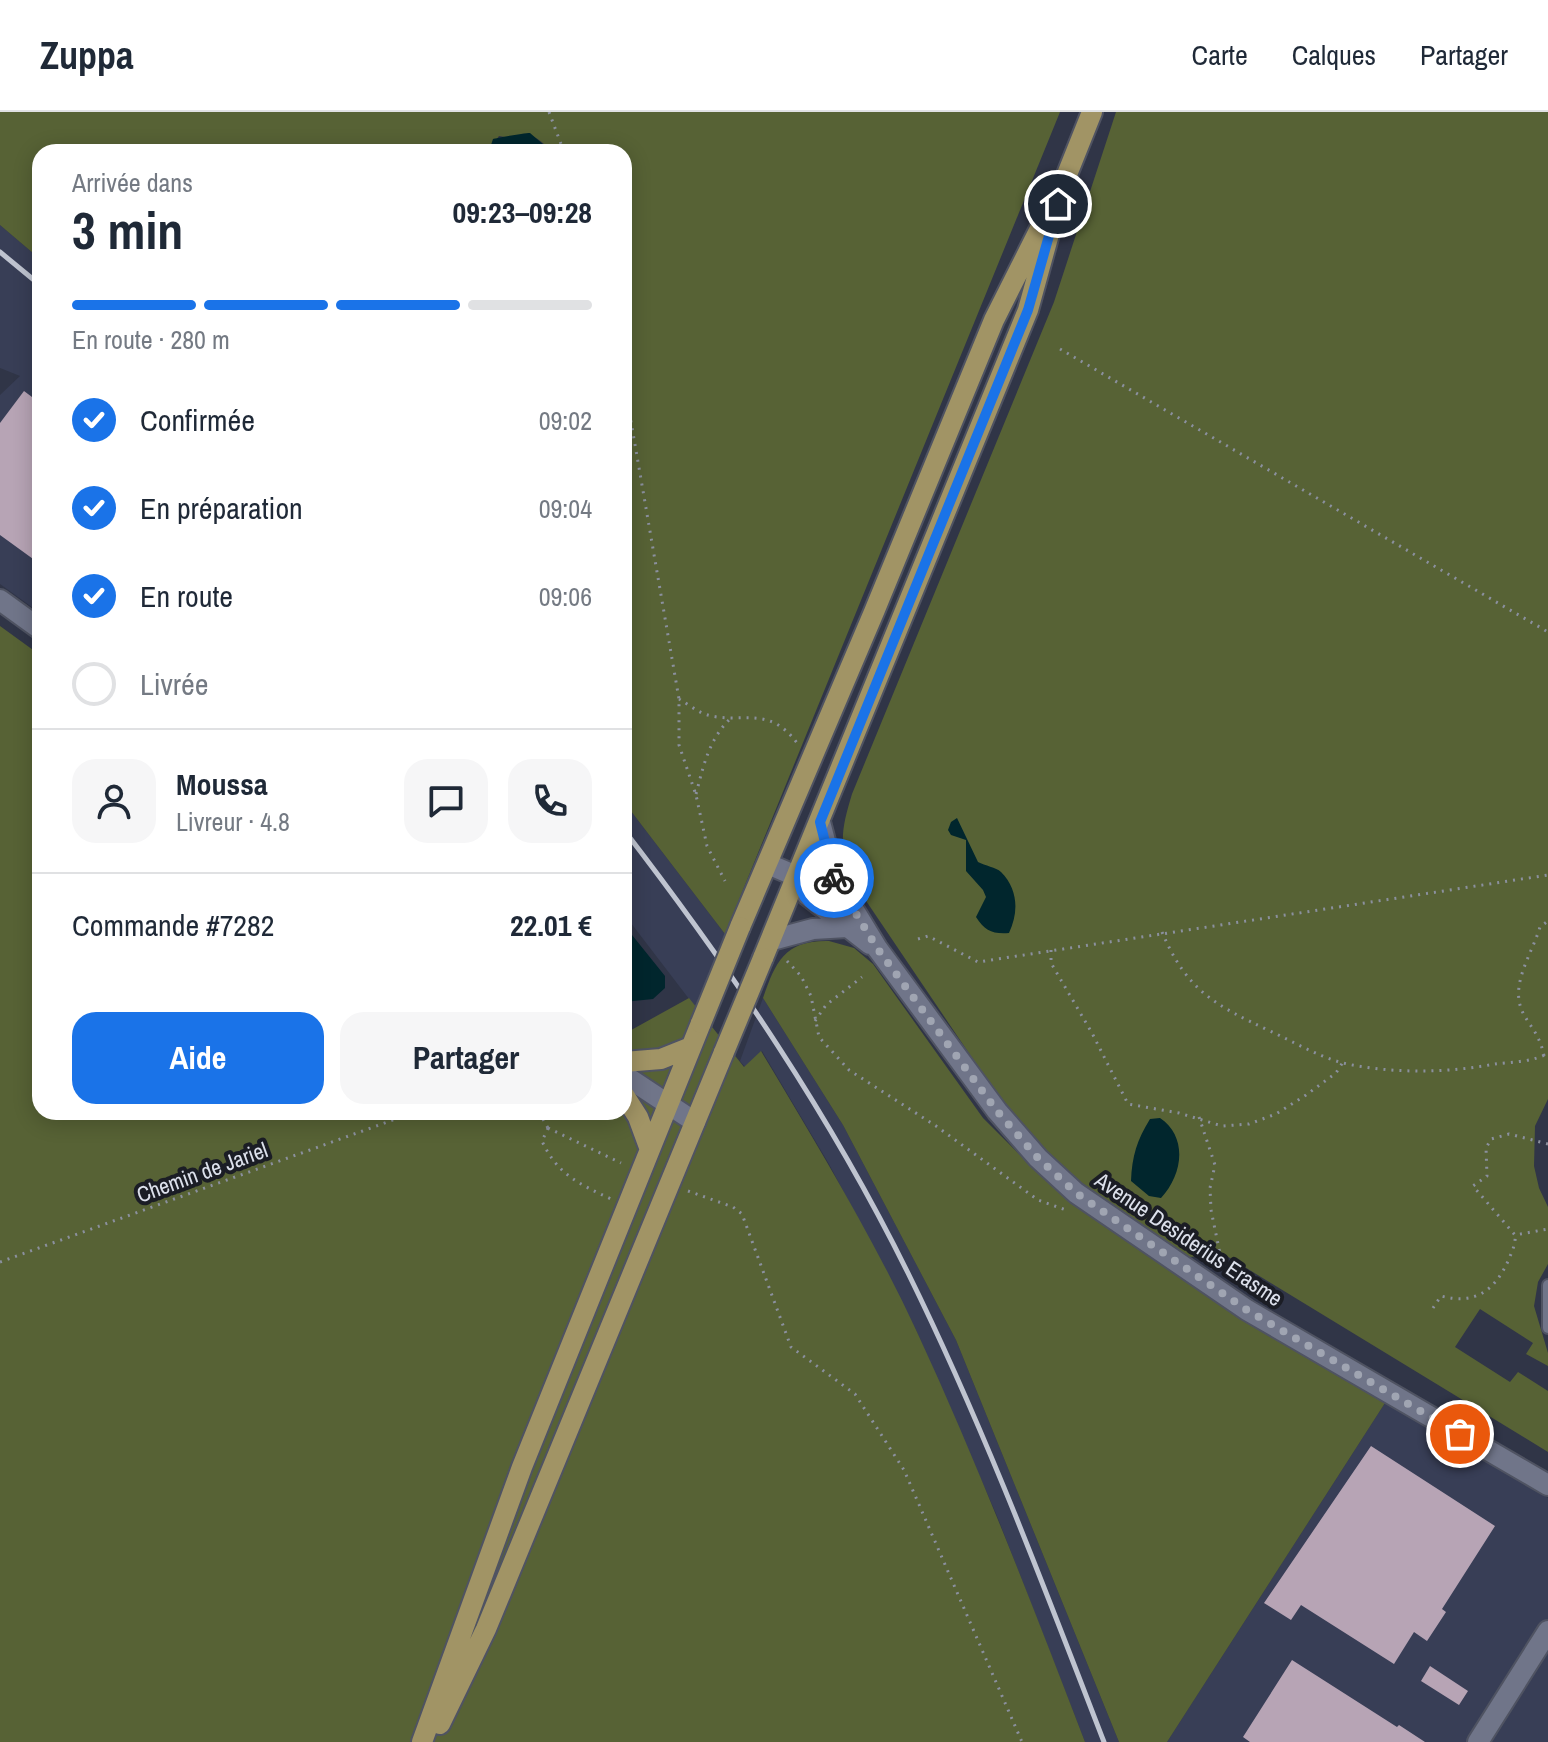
<!DOCTYPE html>
<html lang="fr">
<head>
<meta charset="utf-8">
<style>
  :root { --surface:#fff; --page:#f6f6f7; --text:#1f2937; --muted:#747a83; --line:#e0e1e3; --accent:#1a73e8 }
  body { margin:0; font-family:"Archivo Narrow",sans-serif; background:var(--page); color:var(--text); height:100vh; display:flex; flex-direction:column; font-size:30px; white-space:nowrap }
  * { box-sizing:border-box; margin:0 }
  p { font-size:26px; color:var(--muted) }
  .icon { flex:none; width:44px; height:44px; fill:none; stroke:currentColor; stroke-width:2; stroke-linecap:round; stroke-linejoin:round }
  .map { position:relative; flex:1; overflow:hidden }
  .drawer { position:absolute; left:32px; top:32px; width:600px; height:976px; display:flex; flex-direction:column; background:var(--surface); border-radius:24px; box-shadow:0 4px 20px #0003 }
  .drawer>* { flex:none }
  .pin { position:absolute; display:grid; place-items:center; width:68px; height:68px; color:#fff; margin:-34px; border:4px solid #fff; border-radius:50%; box-shadow:0 2px 8px #0007 }
  .courier { position:absolute; display:grid; place-items:center; width:80px; height:80px; margin:-40px; border:6px solid #1a73e8; border-radius:50%; background:#fff; color:#222; box-shadow:0 2px 10px #0007 }
  .headline em { font-style:normal; font-weight:700 }
  .headline div { display:flex; flex-direction:column-reverse }
  .headline { display:flex; align-items:center; justify-content:space-between; height:136px; padding:0 40px }
  h1 { font-size:52px; font-weight:700; line-height:60px }
  .bar { display:grid; grid-template-columns:repeat(4,1fr); gap:12px 8px; align-content:center; height:96px; padding:0 40px }
  .bar i { height:10px; border-radius:6px; background:var(--line) }
  .bar .selected { background:var(--accent) }
  .bar p { grid-column:span 4 }
  .line { display:flex; align-items:center; gap:20px; padding:0 40px; border-top:2px solid var(--line) }
  .line div { flex:1 }
  .round { display:grid; place-items:center; flex:none; width:84px; height:84px; border-radius:24px; background:var(--page) }
  ol { padding:0 40px; list-style:none }
  li { display:flex; align-items:center; gap:24px; height:88px }
  li p { margin-inline-start:auto }
  li .icon { padding:8px; border-radius:50%; background:var(--accent); color:#fff; stroke-width:4 }
  li:last-child { color:var(--muted) }
  li i { width:44px; height:44px; border:4px solid var(--line); border-radius:50% }
  .action { display:flex; gap:16px; margin-top:auto; padding:16px 40px }
  .action a { flex:1; height:92px; border-radius:24px; background:var(--accent); color:#fff; font-size:32px; font-weight:700; line-height:92px; text-align:center }
  .action a+a { background:var(--page); color:var(--text) }
  header { display:flex; align-items:center; gap:48px; box-sizing:border-box; height:112px; padding:0 40px; background:var(--surface); border-bottom:2px solid var(--line) }
  header strong { font-size:38px }
  nav { display:flex; gap:44px; margin-inline-start:auto; font-size:28px }
  .map>svg:first-child { display:block }
</style>
</head>
<body>
<header>
<strong>Zuppa</strong>
<nav><a>Carte</a><a>Calques</a><a>Partager</a></nav>
</header>
<div class="map">
<svg width="1548" height="1630" viewBox="0 0 1548 1630">
  <rect width="100%" height="100%" fill="#303547"/>
  <path fill="#383e56" d="M0,113L40,147V501L0,472V283L20,264L0,256Z
    M624,690L725,822L696,896L624,802Z
    M763,886L843,1013L956,1228L1119,1630H1085L997,1404L916,1218L829,1052L762,939L745,955L740,949Z
    M1385,1291L1548,1386V1630H1167Z"/>
  <path fill="#576235" d="M0,0H1060L725,822L624,690V40H552C526,12 527,30 499,24L490,36L494,40H40V147L0,113Z
    M1116,0H1548V987L1535,1014L1534,1054L1539,1076L1548,1095V1152L1538,1170L1534,1194L1548,1241V1254L1526,1242L1533,1231L1480,1197L1455,1235L1510,1270L1518,1260L1548,1279V1340L1225,1143L1188,1145L1076,1067L1038,1031L989,971L854,771C838,736 841,718 852,682L1054,190Z
    M0,514L40,543V1000H624V922L689,886L744,955L761,939C816,1031 872,1123 917,1220C979,1354 1032,1492 1085,1630H0Z
    M829,829L854,836L873,852L983,1006L1036,1059L1091,1104L1214,1189L1385,1291L1167,1630H1119L956,1228L843,1013L763,886C776,849 785,828 829,829Z"/>
  <path fill="#01262d" d="M530,21L552,40H494L490,36L493,27C496,26 524,21 530,21Z
    M957,706L978,750C985,754 996,755 1001,760C1018,777 1019,800 1009,821C992,822 985,819 976,805L986,785L983,778L966,759V728L951,723L948,718L951,710Z
    M624,813L665,864V876L653,887L624,890Z
    M1160,1006C1188,1025 1183,1062 1161,1086L1149,1084L1131,1069C1132,1044 1137,1028 1150,1007Z"/>
  <path fill="#b7a4b5" d="M24,279L40,291V452L0,423V311Z
    M1371,1334L1495,1414L1442,1497L1446,1500L1427,1529L1414,1520L1394,1552L1301,1493L1291,1508L1264,1491Z
    M1292,1548L1397,1615L1399,1613L1425,1630H1250L1243,1625Z
    M1430,1554L1468,1579L1459,1593L1421,1569Z"/>
  <g fill="none" stroke-linecap="round" stroke-linejoin="round">
    <defs>
      <path id="lane" d="M1548,1173V1216"/>
      <path id="street" d="M1478,1630L1548,1519"/>
      <path id="secondary" d="M0,488L40,517
        M820,710L835,767L877,836L997,999L1038,1046L1076,1081L1247,1198L1548,1373
        M768,752L796,764L807,783L870,832
        M772,828L813,817L847,815
        M624,963L695,1010"/>
      <path id="primary" d="M740,815L874,500L994,208L1066,65L1092,0
        M763,846L1028,198L1052,111
        M624,950L661,947L691,935
        M624,983L638,1005L649,1035
        M440,1612L486,1517L724,940
        M422,1630L522,1355L701,911"/>
    </defs>
    <use href="#lane" stroke="#4f5362" stroke-width="14"/>
    <use href="#street" stroke="#4f5362" stroke-width="24"/>
    <use href="#secondary" stroke="#4f5362" stroke-width="24"/>
    <use href="#primary" stroke="#4f5362" stroke-width="24"/>
    <path stroke="#8b909e" stroke-width="3" stroke-dasharray="2 6" stroke-linecap="butt" d="M549,0L564,40
      M1060,237L1548,520
      M624,269L679,587V633L696,683L707,734L725,769
      M679,587C686,591 694,597 702,601C737,615 767,590 797,631
      M696,682C704,652 709,626 733,604
      M1162,820C1187,879 1215,893 1270,919C1294,930 1317,944 1343,951C1391,962 1447,961 1495,952C1511,950 1534,950 1548,941
      M918,827L928,824L978,850L1548,763
      M1051,838V851L1092,921L1128,992L1179,1001L1222,1014L1249,1012L1276,1002L1306,983L1336,961L1343,950
      M787,849L801,864L811,884L819,925L849,958L936,1014L1038,1088L1066,1098
      M815,909L826,893L862,865
      M1544,944C1539,918 1525,911 1520,893C1513,868 1533,839 1540,815L1548,809
      M539,1000L548,1016
      M1199,1005L1215,1053L1210,1076L1211,1098L1224,1161
      M548,1016L542,1029C557,1062 579,1072 611,1087
      M548,1016L621,1051
      M1548,1032L1509,1022L1491,1027L1486,1036L1487,1064L1473,1074L1515,1123L1548,1117
      M688,1079L733,1095L742,1102L791,1235L855,1282L904,1358L1022,1630
      M0,1150L415,1000
      M1433,1196L1441,1184C1475,1193 1495,1179 1509,1147C1512,1139 1516,1132 1515,1123"/>
    <use href="#lane" stroke="#707589" stroke-width="10"/>
    <use href="#street" stroke="#707589" stroke-width="20"/>
    <use href="#secondary" stroke="#707589" stroke-width="20"/>
    <use href="#primary" stroke="#a19465" stroke-width="20"/>
    <path stroke="#bfc4d0" stroke-width="5" d="M0,140L40,173
      M624,718C731,857 830,1003 908,1161C983,1313 1043,1472 1104,1630"/>
    <defs>
      <path id="primary-bridge" d="M701,911L740,815
        M724,940L763,846"/>
    </defs>
    <use href="#primary-bridge" stroke="#4f5362" stroke-width="24" stroke-linecap="butt"/>
    <use href="#primary-bridge" stroke="#a19465" stroke-width="20"/>
  </g>
  <g fill="none" stroke-linecap="round" stroke-linejoin="round">
    <path stroke="#a0a5b2" stroke-width="8" stroke-dasharray="0 14.4" d="M834,766L877,836L997,999L1038,1046L1076,1081L1247,1198L1460,1322"/>
    <path stroke="#1a73e8" stroke-width="10" d="M834,766L820,710L1028,198L1058,92"/>
  </g>
  <g text-anchor="middle" stroke-width="8" stroke-linejoin="round" paint-order="stroke">
    <g font-size="22" fill="#dde1ec" stroke="#1b1d25">
      <text transform="translate(202 1060) rotate(-20)" y="8">Chemin de Jariel</text>
      <text transform="translate(1189 1127) rotate(34)" y="8">Avenue Desiderius Erasme</text>
    </g>
  </g>
</svg>
<div class="pin" style="left:1460px;top:1322px;background:#ea580c"><svg class="icon" aria-label="bag" viewBox="0 0 24 24"><path d="M5 8h14l-1 12H6zM9 8a3 3 0 0 1 6 0"/></svg></div>
<div class="pin" style="left:1058px;top:92px;background:#1f2937"><svg class="icon" aria-label="home" viewBox="0 0 24 24"><path d="M3 11l9-7 9 7M6 9v11h12V9"/></svg></div>
<div class="courier" style="left:834px;top:766px"><svg class="icon" aria-label="bike" viewBox="0 0 24 24"><circle cx="6" cy="16" r="4"/><circle cx="18" cy="16" r="4"/><path d="M6 16l4-8h5l3 8M10 8l3 8H6M13 5h3"/></svg></div>
<section class="drawer">
<div class="headline"><div><h1>3 min</h1><p>Arrivée dans</p></div><em>09:23–09:28</em></div>
<div class="bar"><i class="selected"></i><i class="selected"></i><i class="selected"></i><i></i><p>En route · 280 m</p></div>
<ol>
<li><svg class="icon" aria-label="check" viewBox="0 0 24 24"><path d="M5 12l5 5 9-10"/></svg>Confirmée<p>09:02</p></li>
<li><svg class="icon" aria-label="check" viewBox="0 0 24 24"><path d="M5 12l5 5 9-10"/></svg>En préparation<p>09:04</p></li>
<li><svg class="icon" aria-label="check" viewBox="0 0 24 24"><path d="M5 12l5 5 9-10"/></svg>En route<p>09:06</p></li>
<li><i></i>Livrée</li>
</ol>
<div class="line" style="height:144px"><a class="round"><svg class="icon" aria-label="person" viewBox="0 0 24 24"><circle cx="12" cy="8" r="4"/><path d="M4 21q1-7 8-7t8 7"/></svg></a><div><b>Moussa</b><p>Livreur · 4.8</p></div><a class="round"><svg class="icon" aria-label="chat" viewBox="0 0 24 24"><path d="M4 5h16v11H9l-5 4z"/></svg></a><a class="round"><svg class="icon" aria-label="phone" viewBox="0 0 24 24"><path d="M5 4h4l2 5-3 2q2 4 5 5l2-3 5 2v4C11 20 4 13 5 4z"/></svg></a></div>
<div class="line" style="height:104px"><div>Commande #7282</div><b>22.01 €</b></div>
<div class="action"><a>Aide</a><a>Partager</a></div>
</section>
</div>
</body>
</html>
